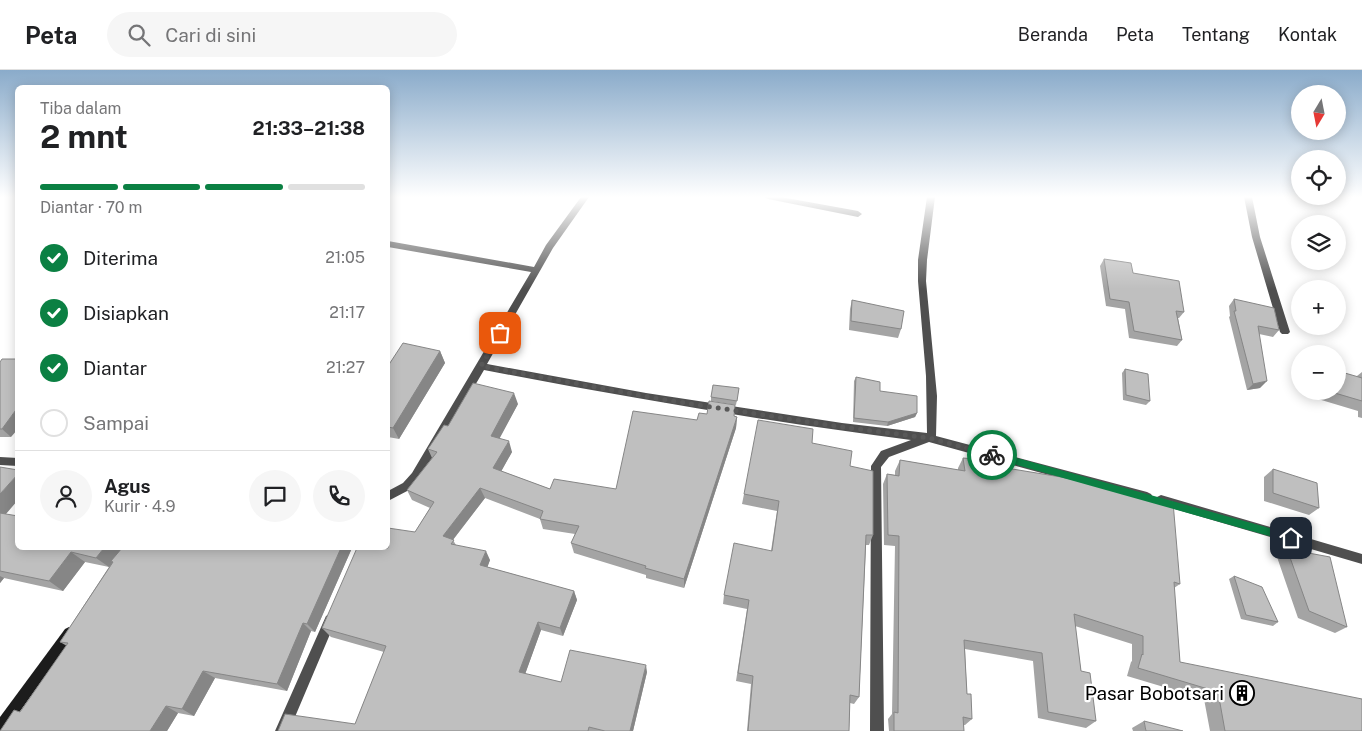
<!DOCTYPE html>
<html lang="id">
<head>
<meta charset="utf-8">
<style>
  :root { --surface:#fff; --page:#f6f6f6; --text:#202124; --muted:#757577; --line:#e0e0e0; --accent:#0b8043 }
  body { margin:0; font-family:"Public Sans",sans-serif; background:var(--page); color:var(--text); height:100vh; display:flex; flex-direction:column; font-size:19px; white-space:nowrap }
  * { box-sizing:border-box; margin:0 }
  p { font-size:16px; color:var(--muted) }
  .icon { flex:none; width:28px; height:28px; fill:none; stroke:currentColor; stroke-width:2; stroke-linecap:round; stroke-linejoin:round }
  .map { position:relative; flex:1; overflow:hidden }
  .sheet { position:absolute; left:15px; top:15px; width:375px; height:465px; display:flex; flex-direction:column; background:var(--surface); border-radius:8px; box-shadow:0 2px 12px #0003 }
  .sheet>* { flex:none }
  .needle { width:32px; rotate:190deg }
  .buttons { position:absolute; left:1291px; top:15px; display:grid; gap:10px }
  .buttons a { display:grid; place-items:center; width:55px; height:55px; border-radius:50%; background:var(--surface); box-shadow:0 2px 12px #0003; font-size:25px }
  .pin { position:absolute; display:grid; place-items:center; width:42px; height:42px; color:#fff; margin:-21px; border-radius:10px; box-shadow:0 2px 8px #0006 }
  .courier { position:absolute; display:grid; place-items:center; width:50px; height:50px; margin:-25px; border:4px solid #0b8043; border-radius:50%; background:#fff; color:#222; box-shadow:0 1px 6px #0007 }
  .overview em { font-style:normal; font-weight:700 }
  .overview div { display:flex; flex-direction:column-reverse }
  .overview { display:flex; align-items:center; justify-content:space-between; height:85px; padding:0 25px }
  h1 { font-size:32px; font-weight:700; line-height:38px }
  .bar { display:grid; grid-template-columns:repeat(4,1fr); gap:8px 5px; align-content:center; height:60px; padding:0 25px }
  .bar i { height:6px; border-radius:4px; background:var(--line) }
  .bar .current { background:var(--accent) }
  .bar p { grid-column:span 4 }
  .line { display:flex; align-items:center; gap:12px; padding:0 25px; border-top:1px solid var(--line) }
  .line div { flex:1 }
  .round { display:grid; place-items:center; flex:none; width:52px; height:52px; border-radius:26px; background:var(--page) }
  ol { padding:0 25px; list-style:none }
  li { display:flex; align-items:center; gap:15px; height:55px }
  li p { margin-inline-start:auto }
  li .icon { padding:5px; border-radius:50%; background:var(--accent); color:#fff; stroke-width:4 }
  li:last-child { color:var(--muted) }
  li i { width:28px; height:28px; border:2px solid var(--line); border-radius:50% }
  header { display:flex; align-items:center; gap:30px; box-sizing:border-box; height:70px; padding:0 25px; background:var(--surface); border-bottom:1px solid var(--line) }
  header strong { font-size:24px }
  nav { display:flex; gap:28px; margin-inline-start:auto; font-size:18px }
  .search { width:350px; height:45px; background:var(--page); display:flex; align-items:center; gap:12px; box-sizing:border-box; padding:0 18px; border-radius:28px; color:var(--muted); font-size:19px }
  .map>svg:first-child { display:block }
</style>
</head>
<body>
<header>
<strong>Peta</strong>
<div class="search"><svg class="icon" aria-label="search" viewBox="0 0 24 24"><circle cx="10" cy="10" r="6"/><path d="M15 15l6 6"/></svg>Cari di sini</div>
<nav><a>Beranda</a><a>Peta</a><a>Tentang</a><a>Kontak</a></nav>
</header>
<div class="map">
<svg width="1362" height="661" viewBox="0 0 1362 661">
  <rect width="100%" height="100%" fill="#fff"/>
  <g fill="none" stroke-linecap="round" stroke-linejoin="round">
    <path fill="#4f4f4f" fill-rule="evenodd" d="M581,127H589L553,178L487,294L646,323L842,353L927,363L926,306L918,211V190L927,127H935L927,190L926,211L937,326L936,366L1147,422L1151,424L1153,427L1151,430L1147,432L929,372L889,387L881,397L884,661H870L871,396L881,381L911,370C768,352 626,327 484,300L420,409L411,419L388,431V421L403,413L412,403L531,202L388,177V171L534,197L546,175Z
      M764,127H781L858,141L862,144L858,147L768,129Z
      M1244,127H1252L1260,167L1290,262L1288,264H1282L1280,262L1252,167Z
      M0,387L18,388V396L0,395Z
      M1161,425L1362,484V494L1161,435L1157,433L1155,430L1157,427Z
      M330,544L334,546L336,550L289,661H275L326,546Z"/>
    <path fill="#1c1c1c" fill-rule="evenodd" d="M69,557L73,559L75,563L73,567L6,661H0V647L65,559Z"/>
  </g>
  <path fill="#a4a4a4" d="M1104,189L1133,203L1184,242L1179,248H1178L1182,270L1177,276L1129,268L1125,239L1106,236L1100,196Z
    M1234,229L1279,260L1273,267L1259,264L1260,318L1247,320L1229,247L1230,246L1229,236Z
    M852,230L901,259L898,268L849,260L850,239Z
    M440,281L445,293L399,369L388,367V296Z
    M0,292L11,367H0Z
    M1125,299L1150,331L1146,335L1123,330L1122,303Z
    M1362,302V348L1358,347V341L1308,326V321H1338Z
    M856,307L917,343L915,347L887,356L853,352L854,311Z
    M739,318L736,335L711,331V327Z
    M518,334L499,368L512,382L501,401L550,419H616L697,350L707,344L737,347L736,358L684,518L646,508V505L574,483L571,473L575,464L543,459L540,449L485,428L453,470L456,475L490,490L487,497L574,521L577,530L563,566L541,560L525,604L561,612L647,602L633,661H278L355,654L384,582L331,567L322,558L415,462L430,438L412,430L407,420L432,388L428,379L448,356Z
    M812,373L850,396L873,465L869,475H866L859,627L854,634L850,633L849,661H747L751,614L736,611L747,539L723,534L724,525L771,481L777,441L742,434L744,424Z
    M963,388L988,395L1180,514L1174,518L1180,592L1362,661H1210L1204,629L1127,606L1131,592L1132,591V574L1075,556L1081,601L1096,651L1086,658L1038,648L1033,591L965,579L967,624L972,649L965,655H964V661H889L888,649L892,644L895,476L884,475L883,414L887,404L895,405V401L900,390L958,400V398Z
    M0,397L6,444L18,478H352L315,562L311,561L287,621L215,608L194,646L178,643L167,661H0L20,642L67,576L60,572L109,497L85,492L63,521L4,508L0,513Z
    M1273,399L1319,438L1309,445L1264,431V407Z
    M1287,479L1347,557L1335,563L1298,548L1277,487Z
    M1234,506L1278,552L1273,556L1241,549L1229,509Z
    M1144,651L1146,661H1133L1132,658Z"/>
  <path fill="#868686" d="M440,281L445,293L399,369L393,358Z
    M1267,311L1260,318L1247,320L1253,314Z
    M514,323L518,334L495,377L491,366Z
    M18,337V359L11,367L2,359Z
    M917,343L915,347L887,356L888,352Z
    M737,347L736,358L684,518V509Z
    M509,371L512,382L497,409L493,398Z
    M18,404V430L0,451V424Z
    M480,418L485,428L448,476L443,466Z
    M104,478H124L111,491L113,493L109,497L96,488Z
    M341,478H352L315,562L307,554Z
    M486,481L490,490L485,504L480,495Z
    M71,482L85,492L63,521L49,511Z
    M0,506L4,508L0,513Z
    M574,521L577,530L563,566L560,558Z
    M538,552L541,560L523,610L519,602Z
    M303,553L311,561L287,621L277,614Z
    M646,595L647,602L633,661H630Z
    M203,601L215,608L194,646L182,639Z
    M166,636L178,643L167,661H150Z"/>
  <path fill="#bfbfbf" stroke="#868686" d="M1104,189L1131,193L1133,203L1179,211L1184,242L1176,241L1182,270L1134,261L1129,232L1110,229Z
    M1234,229L1274,238L1279,260L1258,256L1267,311L1253,314L1234,241H1236Z
    M852,230L904,241L901,259L851,251Z
    M403,273L440,281L393,358L388,357V296Z
    M2,289H18V337L2,359H0V292Z
    M1125,299L1148,304L1150,331L1126,325Z
    M1338,301L1362,308V331L1328,321H1338Z
    M856,307L880,312V321L917,326V343L888,352L854,348Z
    M473,313L514,323L491,366L509,371L493,398L550,419L554,409L616,419L633,341L697,350L699,343L707,344L709,331L735,335L734,346L737,347L684,509L645,498L646,496L571,473L579,456L540,449L543,441L480,418L443,466L454,470L451,474L486,481L480,495L574,521L560,558L538,552L519,602L561,612L570,580L646,595L630,661H605L589,657L588,661H278L285,644L355,654L386,576L322,558L357,478H388V458L415,462L434,432L407,420L437,382L428,379L444,355L448,356Z
    M713,315L739,318L737,331L711,327Z
    M758,350L813,359L812,373L852,381L850,396L873,401V465H866L859,627L850,625L849,661H748L753,606L738,603L749,530L724,525L734,473L772,481L779,431L744,424Z
    M963,388L987,390L988,395L1061,407L1173,432L1180,514L1174,512L1180,592L1362,629V661H1225L1218,622L1138,598L1142,584L1143,585V566L1074,544L1081,601L1090,603L1096,651L1048,642L1042,583L964,570L967,624H971L972,649L963,647L964,661H894V642L898,643L899,466L888,465L887,404L899,406L900,390L965,401Z
    M0,397L18,400V404L0,424Z
    M1273,399L1317,413L1319,438L1273,423Z
    M0,443L18,446V478H104L96,488L71,482L49,511L0,501Z
    M122,478H341L307,554L303,553L277,614L203,601L182,639L166,636L150,661H0L14,640L20,642L68,573L60,572L113,492L111,491Z
    M1287,479L1330,487L1347,557L1309,541Z
    M1234,506L1262,517L1278,552L1246,545Z
    M1144,651L1183,661H1146Z"/>
  <linearGradient id="sky" x2="0" y2="1"><stop stop-color="#8aabca"/><stop offset="0.58" stop-color="#fff"/><stop offset="1" stop-color="#fff" stop-opacity="0"/></linearGradient>
  <rect width="1362" height="219" fill="url(#sky)"/>
  <path fill="#0b8043" d="M992,381L1291,464L1296,468L1291,472L992,388L988,385Z"/>
  <g fill="none" stroke-linecap="round" stroke-linejoin="round">
    <path stroke="#595959" stroke-width="5" stroke-dasharray="0 9" d="M500,263L481,296L666,330L842,357L929,368L992,385"/>
  </g>
  <defs>
    <symbol id="building-ring" viewBox="-11 -11 22 22"><circle r="9.5" fill="#fff" stroke="#000" stroke-width="1.5"/><path d="M-4-6H4V6H1V3H-1V6H-4ZM-2.5-4.3h1.7v1.8h-1.7ZM.8-4.3h1.7v1.8H.8ZM-2.5-1h1.7V.8h-1.7ZM.8-1h1.7V.8H.8Z" fill="#000"/></symbol>
  </defs>
  <g fill-rule="evenodd">
    <use href="#building-ring" x="1228" y="609" width="28" height="28"/>
  </g>
  <g text-anchor="middle" stroke-width="4.5" stroke-linejoin="round" paint-order="stroke">
    <g font-size="19" fill="#000" stroke="#fff" text-anchor="end">
      <text x="1224" y="630">Pasar Bobotsari</text>
    </g>
  </g>
</svg>
<div class="buttons">
<a><svg class="needle" viewBox="-14 -14 28 28"><path d="M0-13l5 13h-10z" fill="#e53935"/><path d="M0 13l5-13h-10z" fill="#757577"/></svg></a>
<a><svg class="icon" aria-label="locate" viewBox="0 0 24 24"><circle cx="12" cy="12" r="6"/><path d="M12 2v4M12 18v4M2 12h4M18 12h4"/></svg></a>
<a><svg class="icon" aria-label="layers" viewBox="0 0 24 24"><path d="M12 4l9 5-9 5-9-5zM3 14l9 5 9-5"/></svg></a>
<a>+</a>
<a>−</a>
</div>
<div class="pin" style="left:500px;top:263px;background:#ea580c"><svg class="icon" aria-label="bag" viewBox="0 0 24 24"><path d="M5 8h14l-1 12H6zM9 8a3 3 0 0 1 6 0"/></svg></div>
<div class="pin" style="left:1291px;top:468px;background:#1f2937"><svg class="icon" aria-label="home" viewBox="0 0 24 24"><path d="M3 11l9-7 9 7M6 9v11h12V9"/></svg></div>
<div class="courier" style="left:992px;top:385px"><svg class="icon" aria-label="bike" viewBox="0 0 24 24"><circle cx="6" cy="16" r="4"/><circle cx="18" cy="16" r="4"/><path d="M6 16l4-8h5l3 8M10 8l3 8H6M13 5h3"/></svg></div>
<section class="sheet">
<div class="overview"><div><h1>2 mnt</h1><p>Tiba dalam</p></div><em>21:33–21:38</em></div>
<div class="bar"><i class="current"></i><i class="current"></i><i class="current"></i><i></i><p>Diantar · 70 m</p></div>
<ol>
<li><svg class="icon" aria-label="check" viewBox="0 0 24 24"><path d="M5 12l5 5 9-10"/></svg>Diterima<p>21:05</p></li>
<li><svg class="icon" aria-label="check" viewBox="0 0 24 24"><path d="M5 12l5 5 9-10"/></svg>Disiapkan<p>21:17</p></li>
<li><svg class="icon" aria-label="check" viewBox="0 0 24 24"><path d="M5 12l5 5 9-10"/></svg>Diantar<p>21:27</p></li>
<li><i></i>Sampai</li>
</ol>
<div class="line" style="height:90px"><a class="round"><svg class="icon" aria-label="person" viewBox="0 0 24 24"><circle cx="12" cy="8" r="4"/><path d="M4 21q1-7 8-7t8 7"/></svg></a><div><b>Agus</b><p>Kurir · 4.9</p></div><a class="round"><svg class="icon" aria-label="chat" viewBox="0 0 24 24"><path d="M4 5h16v11H9l-5 4z"/></svg></a><a class="round"><svg class="icon" aria-label="phone" viewBox="0 0 24 24"><path d="M5 4h4l2 5-3 2q2 4 5 5l2-3 5 2v4C11 20 4 13 5 4z"/></svg></a></div>
</section>
</div>
</body>
</html>
